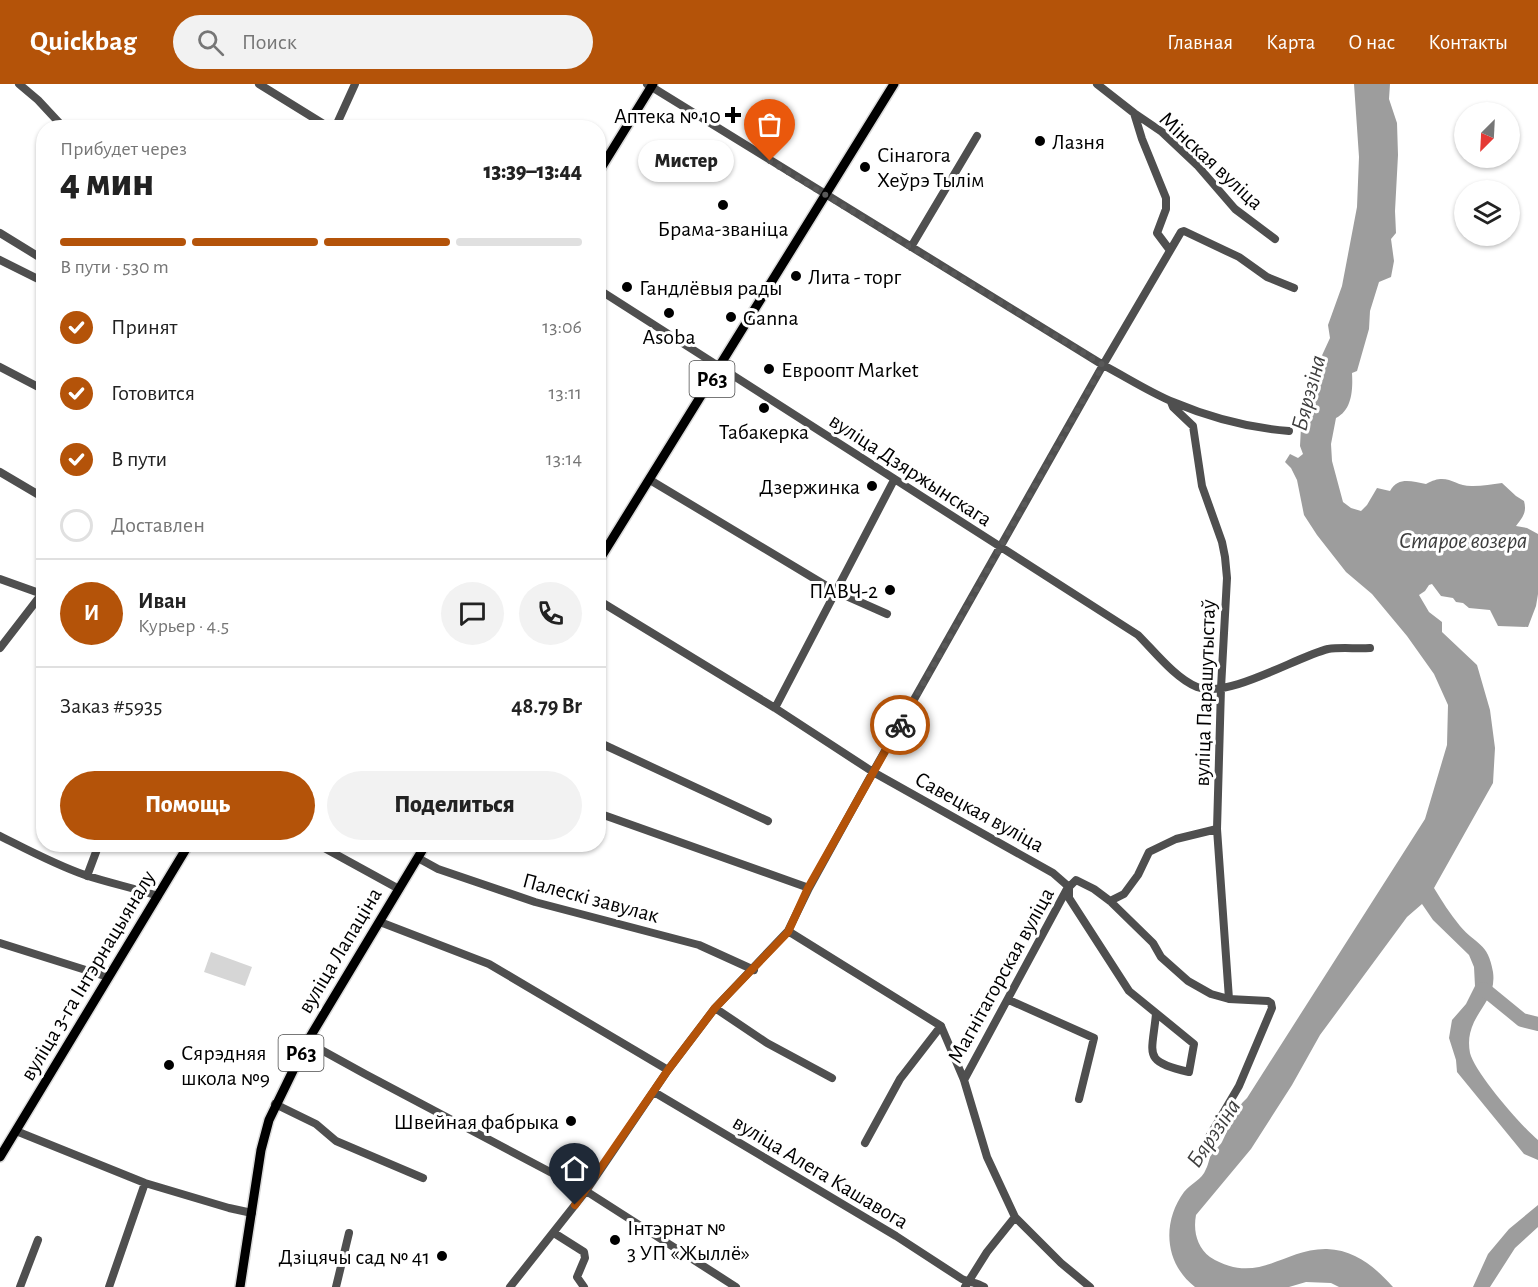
<!DOCTYPE html>
<html lang="ru">
<head>
<meta charset="utf-8">
<style>
  :root { --surface:#fff; --page:#f2f2f2; --text:#222; --muted:#767676; --line:#e0e0e0; --accent:#b45309 }
  body { margin:0; font-family:"Alegreya Sans",sans-serif; background:var(--page); color:var(--text); height:100vh; display:flex; flex-direction:column; font-size:22px; white-space:nowrap }
  * { box-sizing:border-box; margin:0 }
  p { font-size:20px; color:var(--muted) }
  .icon { flex:none; width:33px; height:33px; fill:none; stroke:currentColor; stroke-width:2; stroke-linecap:round; stroke-linejoin:round }
  .map { position:relative; flex:1; overflow:hidden }
  .details { position:absolute; left:36px; top:36px; width:570px; height:732px; display:flex; flex-direction:column; background:var(--surface); border-radius:24px; box-shadow:0 2px 4px #0004 }
  .details>* { flex:none }
  .needle { width:39px; rotate:204deg }
  .buttons { position:absolute; left:1454px; top:18px; display:grid; gap:12px }
  .buttons a { display:grid; place-items:center; width:66px; height:66px; border-radius:50%; background:var(--surface); box-shadow:0 2px 4px #0004; font-size:30px }
  .pin { position:absolute; display:grid; place-items:center; width:51px; height:51px; color:#fff; margin:-62px -26px; border-radius:50% 50% 50% 0; rotate:-45deg; box-shadow:0 0 6px #0007 }
  .pin .icon { rotate:45deg }
  .courier { position:absolute; display:grid; place-items:center; width:60px; height:60px; margin:-30px; border:4px solid #b45309; border-radius:50%; background:#fff; color:#222; box-shadow:0 2px 8px #0007 }
  .bubble { position:absolute; height:42px; border-radius:21px; background:var(--surface); box-shadow:0 2px 4px #0004; font-size:20px; font-weight:800; line-height:42px; text-align:center }
  .head em { font-style:normal; font-weight:800 }
  .head div { display:flex; flex-direction:column-reverse }
  .head { display:flex; align-items:center; justify-content:space-between; height:102px; padding:0 24px }
  h1 { font-size:39px; font-weight:800; line-height:45px }
  .bar { display:grid; grid-template-columns:repeat(4,1fr); gap:9px 6px; align-content:center; height:72px; padding:0 24px }
  .bar i { height:8px; border-radius:4px; background:var(--line) }
  .bar .active { background:var(--accent) }
  .bar p { grid-column:span 4 }
  .line { display:flex; align-items:center; gap:15px; padding:0 24px; border-top:2px solid var(--line) }
  .line div { flex:1 }
  .round { display:grid; place-items:center; flex:none; width:63px; height:63px; border-radius:32px; background:var(--page) }
  ol { padding:0 24px; list-style:none }
  li { display:flex; align-items:center; gap:18px; height:66px }
  li p { margin-inline-start:auto }
  li .icon { padding:6px; border-radius:50%; background:var(--accent); color:#fff; stroke-width:4 }
  li:last-child { color:var(--muted) }
  li i { width:33px; height:33px; border:3px solid var(--line); border-radius:50% }
  .button { display:flex; gap:12px; margin-top:auto; padding:12px 24px }
  .button a { flex:1; height:69px; border-radius:36px; background:var(--accent); color:#fff; font-size:24px; font-weight:800; line-height:69px; text-align:center }
  .button a+a { background:var(--page); color:var(--text) }
  header { display:flex; align-items:center; gap:36px; box-sizing:border-box; height:84px; padding:0 30px; background:var(--accent); color:#fff }
  header strong { font-size:28px }
  nav { display:flex; gap:33px; margin-inline-start:auto; font-size:21px }
  .search { width:420px; height:54px; background:var(--page); display:flex; align-items:center; gap:15px; box-sizing:border-box; padding:0 21px; border-radius:33px; color:var(--muted); font-size:22px }
  .map>svg:first-child { display:block }
</style>
</head>
<body>
<header>
<strong>Quickbag</strong>
<div class="search"><svg class="icon" aria-label="search" viewBox="0 0 24 24"><circle cx="10" cy="10" r="6"/><path d="M15 15l6 6"/></svg>Поиск</div>
<nav><a>Главная</a><a>Карта</a><a>О нас</a><a>Контакты</a></nav>
</header>
<div class="map">
<svg width="1538" height="1203" viewBox="0 0 1538 1203">
  <rect width="100%" height="100%" fill="#fff"/>
  <path fill="#d6d6d6" d="M211,868L252,883L245,902L204,888Z"/>
  <path fill="#9d9d9d" d="M1354,0H1390L1389,15L1397,39L1398,71L1395,127L1396,149L1391,155L1394,177L1391,193L1379,198L1370,227L1369,245L1357,287L1352,289C1353,306 1352,326 1336,334L1331,360L1332,377L1343,418L1351,424L1361,427L1367,421L1377,404L1390,407C1399,392 1412,398 1426,400C1448,387 1454,403 1473,402C1483,402 1492,400 1502,399L1516,412L1524,417C1527,428 1523,433 1516,442L1527,444L1538,450V510L1536,522L1528,543L1498,542L1490,526L1469,524L1463,519L1456,518L1453,514L1441,512L1432,500L1429,501L1425,507L1419,511L1429,528L1442,538V548L1477,581L1490,626L1495,664L1493,699L1434,804C1442,817 1450,830 1460,842C1476,861 1488,858 1493,888C1496,910 1483,920 1474,938C1469,949 1468,958 1470,969C1475,989 1522,1043 1538,1056V1076L1524,1070L1457,988L1456,976L1449,954L1452,936L1466,920L1475,902L1474,883L1469,871L1433,836L1422,820L1407,833L1320,951L1292,1001L1251,1065L1196,1131C1193,1147 1197,1163 1210,1173C1258,1203 1283,1164 1327,1165C1355,1166 1375,1183 1393,1203H1339L1331,1199L1306,1198L1289,1203H1195C1164,1179 1162,1138 1184,1108C1191,1099 1202,1096 1206,1085C1209,1080 1209,1072 1213,1068C1216,1064 1219,1063 1222,1058C1230,1042 1234,1025 1247,1014L1425,735L1447,661L1448,621L1434,590L1407,552L1372,510L1346,488L1317,451L1304,431L1297,396L1291,384L1285,378L1290,370L1298,374L1303,370L1300,362L1301,343L1306,327L1307,304L1330,254L1328,241L1342,202L1357,123L1359,73Z
    M1538,1121V1143L1515,1164L1490,1203H1473L1488,1170L1509,1145Z"/>
  <g fill="none" stroke-linecap="round" stroke-linejoin="round">
    <path stroke="#9d9d9d" stroke-width="14" d="M1484,905L1522,936L1538,940"/>
    <defs>
      <path id="major" d="M598,89L653,0
        M598,478L894,0
        M0,1073L189,760
        M240,1203L261,1066L269,1036L307,958L426,760"/>
    </defs>
    <use href="#major" stroke="#dbdbdb" stroke-width="12"/>
    <path stroke="#4f4f4f" stroke-width="8" d="M19,0L38,16L64,44
      M259,0L330,44
      M647,0L1103,281C1126,293 1149,308 1173,318C1211,334 1249,344 1289,347
      M1097,0L1134,29L1162,48L1197,81L1235,125L1275,155
      M1134,29L1142,55L1166,114V125L1157,149L1169,165
      M335,44L355,0
      M0,149L44,176
      M911,163L977,52
      M0,176L44,198
      M598,205L1138,551C1154,567 1176,595 1197,603C1228,615 1296,573 1328,565C1341,563 1357,565 1370,564
      M0,283L44,306
      M1171,318L1173,323L1193,342L1202,402L1222,458L1225,473L1227,494L1221,604L1217,745L1229,915
      M0,388L44,414
      M650,396L835,507L887,530
      M0,495L42,510
      M598,516L775,624L873,688L1053,789L1069,803L1076,796L1094,805L1110,817L1153,859L1161,873L1188,897L1211,910L1229,915L1268,917L1271,919L1272,924L1239,1002L1206,1058
      M0,564L44,507
      M775,624L894,396
      M598,658L768,737
      M598,729L809,804
      M0,752C28,766 56,781 85,791C109,799 134,804 158,812
      M317,760L399,805
      M418,774L438,785L535,818L699,861L754,886
      M87,792L99,760
      M1069,803V814L1129,907L1194,960L1189,988C1142,977 1152,972 1156,930
      M1110,817L1124,810L1138,791L1149,768L1176,755L1217,745
      M380,838L489,880L668,986
      M788,847L941,942L964,996L987,1073L1015,1133L1061,1179L1090,1203
      M0,859L108,893
      M1009,916L1094,954L1079,1015
      M715,924L767,959L832,994
      M307,958L365,990L586,1107L736,1203
      M964,996L1067,805
      M654,1008L896,1152L962,1195C970,1199 976,1198 984,1203
      M275,1020L316,1040L336,1057L423,1094
      M16,1047L145,1099L229,1124L252,1129
      M865,1059L900,995L941,942
      M554,1149L584,1168L585,1174L577,1193L584,1203
      M20,1203L38,1156
      M109,1203L145,1099
      M336,1203L349,1149
      M510,1203L586,1107L668,986L715,924L788,847L809,804L873,688L1103,281L1181,148L1184,147L1239,173L1267,193L1294,204
      M965,1203L987,1168L1015,1133"/>
    <use href="#major" stroke="#000" stroke-width="9"/>
  </g>
  <g fill="none" stroke-linecap="round" stroke-linejoin="round">
    <path stroke="#595959" stroke-width="6" stroke-dasharray="0 10.8" d="M770,77L1103,281L900,641"/>
    <path stroke="#b45309" stroke-width="8" d="M575,1121L668,986L715,924L788,848L808,804L900,641"/>
  </g>
  <g fill="#000" stroke="#fff" stroke-width="2">
    <path d="M730 22h6v6h6v6h-6v6h-6v-6h-6v-6h6z"/>
    <circle cx="1040" cy="57" r="6"/>
    <circle cx="865" cy="83" r="6"/>
    <circle cx="723" cy="121" r="6"/>
    <circle cx="796" cy="192" r="6"/>
    <circle cx="627" cy="203" r="6"/>
    <circle cx="669" cy="229" r="6"/>
    <circle cx="731" cy="233" r="6"/>
    <circle cx="769" cy="285" r="6"/>
    <circle cx="764" cy="324" r="6"/>
    <circle cx="872" cy="402" r="6"/>
    <circle cx="890" cy="506" r="6"/>
    <circle cx="169" cy="981" r="6"/>
    <circle cx="571" cy="1037" r="6"/>
    <circle cx="615" cy="1156" r="6"/>
    <circle cx="442" cy="1172" r="6"/>
  </g>
  <g text-anchor="middle" stroke-width="6" stroke-linejoin="round" paint-order="stroke">
    <g fill="#fff" stroke="#4c4c4c" stroke-width="1.5">
      <rect x="689.5" y="277" width="45" height="36" rx="4.5"/>
      <rect x="278.5" y="951" width="45" height="36" rx="4.5"/>
    </g>
    <g font-size="21" font-weight="bold" fill="#000">
      <text x="712" y="302">Р63</text>
      <text x="301" y="976">Р63</text>
    </g>
    <g font-size="22" fill="#000" stroke="#fff" text-anchor="start">
      <text x="721" y="39" text-anchor="end">Аптека № 10</text>
      <text x="1052" y="65">Лазня</text>
      <text x="877" y="78">Сінагога<tspan x="877" dy="25">Хеўрэ Тылім</tspan></text>
      <text x="723" y="152" text-anchor="middle">Брама-званіца</text>
      <text x="808" y="200">Лита - торг</text>
      <text x="639" y="211">Гандлёвыя рады</text>
      <text x="743" y="241">Ganna</text>
      <text x="669" y="260" text-anchor="middle">Asoba</text>
      <text x="781" y="293">Евроопт Market</text>
      <text x="764" y="355" text-anchor="middle">Табакерка</text>
      <text x="860" y="410" text-anchor="end">Дзержинка</text>
      <text x="878" y="514" text-anchor="end">ПАВЧ-2</text>
      <text x="181" y="976">Сярэдняя<tspan x="181" dy="25">школа №9</tspan></text>
      <text x="559" y="1045" text-anchor="end">Швейная фабрыка</text>
      <text x="627" y="1151">Інтэрнат №<tspan x="627" dy="25">3 УП «Жыллё»</tspan></text>
      <text x="430" y="1180" text-anchor="end">Дзіцячы сад № 41</text>
    </g>
    <g font-size="22" fill="#000" stroke="#fff">
      <text transform="translate(1212 76) rotate(43)" y="8">Мінская вуліца</text>
      <text transform="translate(911 385) rotate(33)" y="8">вуліца Дзяржынскага</text>
      <text transform="translate(1204 609) rotate(-88)" y="8">вуліца Парашутыстаў</text>
      <text transform="translate(980 727) rotate(29)" y="8">Савецкая вуліца</text>
      <text transform="translate(591 813) rotate(15)" y="8">Палескі завулак</text>
      <text transform="translate(339 866) rotate(-59)" y="8">вуліца Лапаціна</text>
      <text transform="translate(87 891) rotate(-59)" y="8">вуліца 3-га Інтэрнацыяналу</text>
      <text transform="translate(1000 891) rotate(-61)" y="8">Магнітагорская вуліца</text>
      <text transform="translate(821 1087) rotate(31)" y="8">вуліца Алега Кашавога</text>
    </g>
    <g font-size="24" font-style="italic" fill="#3e3e3e" stroke="#fff">
      <text transform="translate(1308 309) rotate(-75)" y="8">Бярэзіна</text>
      <text x="1463" y="464">Старое возера</text>
      <text transform="translate(1213 1049) rotate(-56)" y="8">Бярэзіна</text>
    </g>
  </g>
</svg>
<div class="buttons">
<a><svg class="needle" viewBox="-14 -14 28 28"><path d="M0-13l5 13h-10z" fill="#e53935"/><path d="M0 13l5-13h-10z" fill="#767676"/></svg></a>
<a><svg class="icon" aria-label="layers" viewBox="0 0 24 24"><path d="M12 4l9 5-9 5-9-5zM3 14l9 5 9-5"/></svg></a>
</div>
<div class="pin" style="left:770px;top:77px;background:#ea580c"><svg class="icon" aria-label="bag" viewBox="0 0 24 24"><path d="M5 8h14l-1 12H6zM9 8a3 3 0 0 1 6 0"/></svg></div>
<div class="pin" style="left:575px;top:1121px;background:#1f2937"><svg class="icon" aria-label="home" viewBox="0 0 24 24"><path d="M3 11l9-7 9 7M6 9v11h12V9"/></svg></div>
<div class="courier" style="left:900px;top:641px"><svg class="icon" aria-label="bike" viewBox="0 0 24 24"><circle cx="6" cy="16" r="4"/><circle cx="18" cy="16" r="4"/><path d="M6 16l4-8h5l3 8M10 8l3 8H6M13 5h3"/></svg></div>
<div class="bubble" style="left:638px;top:56px;width:96px">Мистер</div>
<section class="details">
<div class="head"><div><h1>4 мин</h1><p>Прибудет через</p></div><em>13:39–13:44</em></div>
<div class="bar"><i class="active"></i><i class="active"></i><i class="active"></i><i></i><p>В пути · 530 m</p></div>
<ol>
<li><svg class="icon" aria-label="check" viewBox="0 0 24 24"><path d="M5 12l5 5 9-10"/></svg>Принят<p>13:06</p></li>
<li><svg class="icon" aria-label="check" viewBox="0 0 24 24"><path d="M5 12l5 5 9-10"/></svg>Готовится<p>13:11</p></li>
<li><svg class="icon" aria-label="check" viewBox="0 0 24 24"><path d="M5 12l5 5 9-10"/></svg>В пути<p>13:14</p></li>
<li><i></i>Доставлен</li>
</ol>
<div class="line" style="height:108px"><b class="round" style="background:var(--accent);color:#fff">И</b><div><b>Иван</b><p>Курьер · 4.5</p></div><a class="round"><svg class="icon" aria-label="chat" viewBox="0 0 24 24"><path d="M4 5h16v11H9l-5 4z"/></svg></a><a class="round"><svg class="icon" aria-label="phone" viewBox="0 0 24 24"><path d="M5 4h4l2 5-3 2q2 4 5 5l2-3 5 2v4C11 20 4 13 5 4z"/></svg></a></div>
<div class="line" style="height:78px"><div>Заказ #5935</div><b>48.79 Br</b></div>
<div class="button"><a>Помощь</a><a>Поделиться</a></div>
</section>
</div>
</body>
</html>
